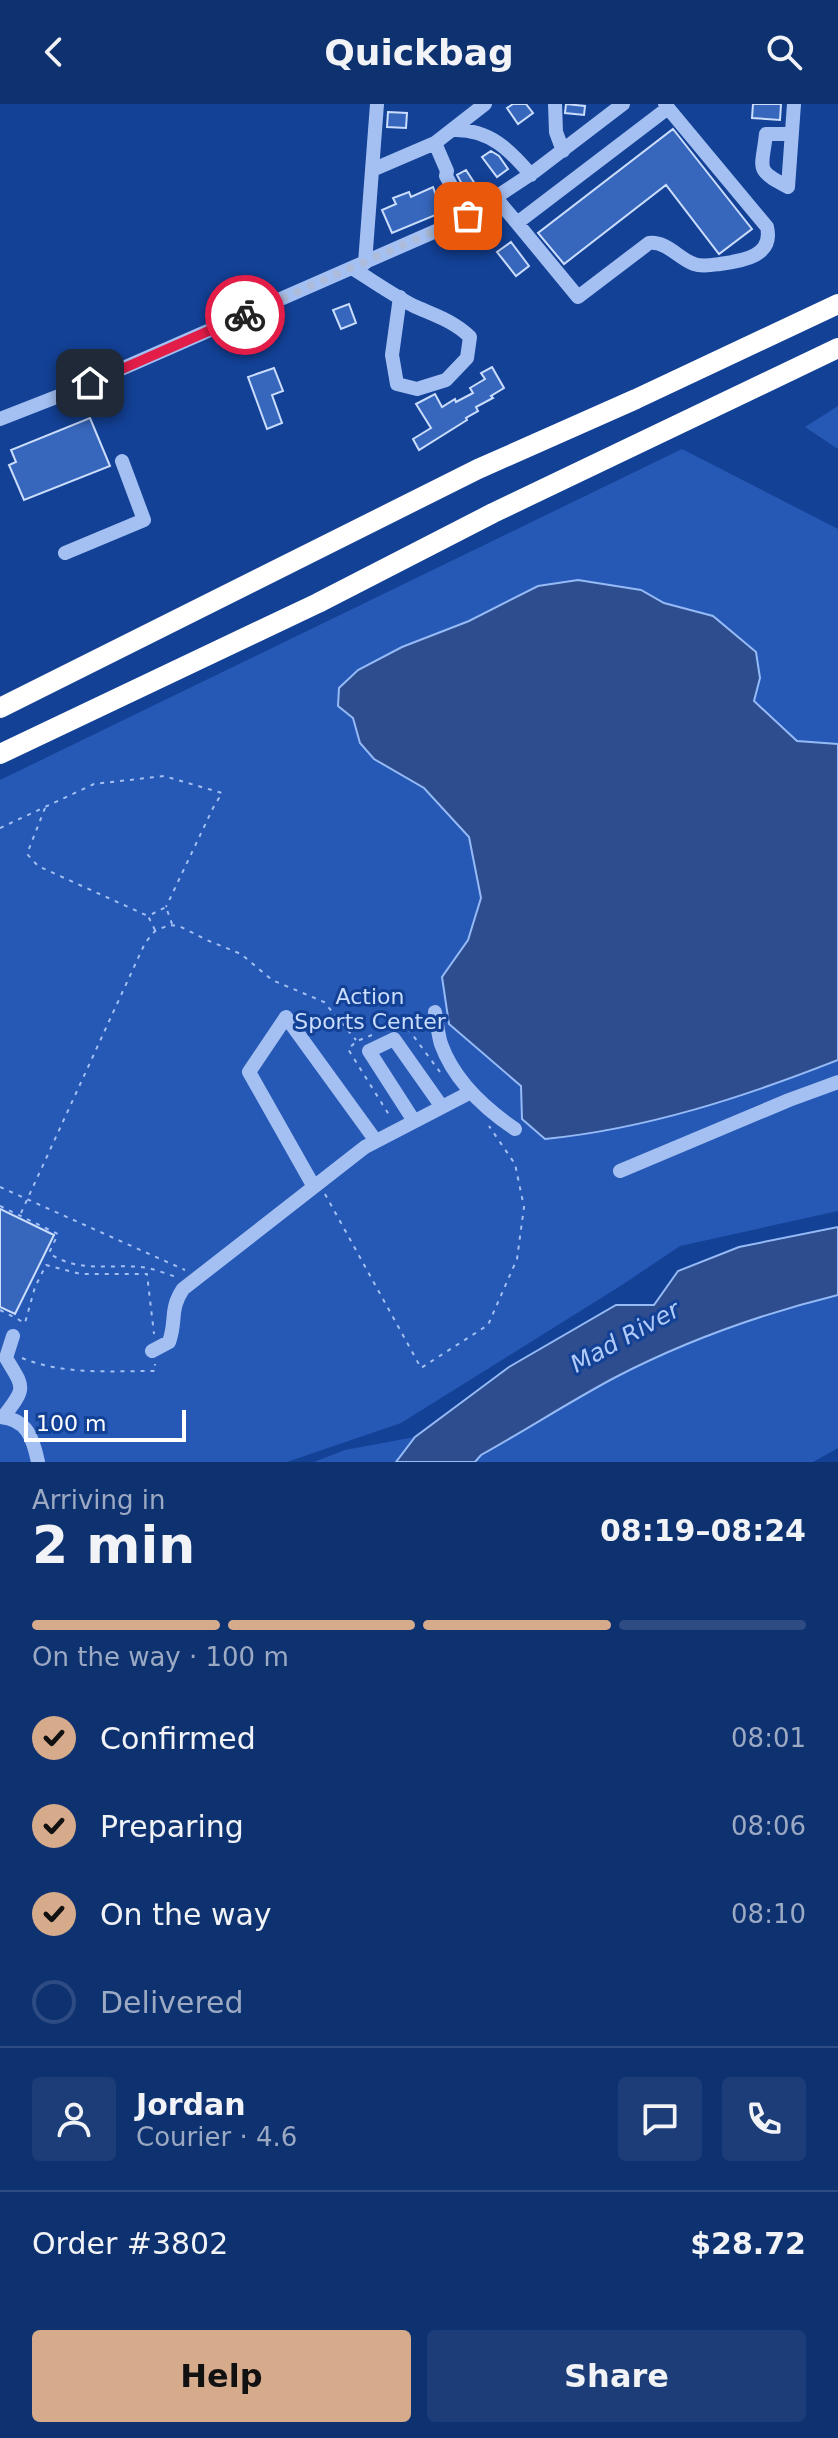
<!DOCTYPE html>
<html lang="en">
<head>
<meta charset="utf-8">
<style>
  :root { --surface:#0e3170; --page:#1c3d78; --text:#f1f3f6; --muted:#9ba9c3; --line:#2e4c83; --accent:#d6ab8b }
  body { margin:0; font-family:"DejaVu Sans",sans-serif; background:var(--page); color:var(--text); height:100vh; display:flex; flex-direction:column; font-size:30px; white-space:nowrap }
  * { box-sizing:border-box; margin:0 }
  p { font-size:26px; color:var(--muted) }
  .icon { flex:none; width:44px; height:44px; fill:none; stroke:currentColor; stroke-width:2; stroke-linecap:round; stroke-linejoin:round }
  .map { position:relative; height:1358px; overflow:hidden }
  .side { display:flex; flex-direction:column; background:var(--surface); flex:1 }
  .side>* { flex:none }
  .scale { position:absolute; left:24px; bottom:20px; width:162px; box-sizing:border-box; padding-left:8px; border:4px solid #fff; border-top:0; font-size:22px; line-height:28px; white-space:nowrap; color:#fff; -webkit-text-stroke:6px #134196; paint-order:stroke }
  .pin { position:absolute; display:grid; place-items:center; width:68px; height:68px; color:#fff; margin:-34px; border-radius:16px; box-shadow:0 4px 12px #0006 }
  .courier { position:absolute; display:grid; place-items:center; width:80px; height:80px; margin:-40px; border:6px solid #e11d48; border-radius:50%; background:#fff; color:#222; box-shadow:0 2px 10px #0007 }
  .headline em { font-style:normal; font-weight:700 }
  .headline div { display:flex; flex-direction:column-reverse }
  .headline { display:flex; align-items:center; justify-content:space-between; height:136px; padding:0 32px }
  h1 { font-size:52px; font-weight:700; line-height:60px }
  .bar { display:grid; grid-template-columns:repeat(4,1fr); gap:12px 8px; align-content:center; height:96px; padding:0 32px }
  .bar i { height:10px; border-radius:6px; background:var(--line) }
  .bar .on { background:var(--accent) }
  .bar p { grid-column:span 4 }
  .line { display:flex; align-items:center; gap:20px; padding:0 32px; border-top:2px solid var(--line) }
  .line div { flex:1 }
  .round { display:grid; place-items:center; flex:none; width:84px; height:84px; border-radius:8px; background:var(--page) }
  ol { padding:0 32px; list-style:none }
  li { display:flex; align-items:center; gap:24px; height:88px }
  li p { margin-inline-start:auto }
  li .icon { padding:8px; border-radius:50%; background:var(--accent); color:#111; stroke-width:4 }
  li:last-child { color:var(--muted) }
  li i { width:44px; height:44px; border:4px solid var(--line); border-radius:50% }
  .cta { display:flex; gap:16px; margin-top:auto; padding:16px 32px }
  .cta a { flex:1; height:92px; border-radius:8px; background:var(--accent); color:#111; font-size:32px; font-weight:700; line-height:92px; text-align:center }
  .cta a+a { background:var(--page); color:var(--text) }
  header { display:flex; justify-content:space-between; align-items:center; height:104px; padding:0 32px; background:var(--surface); font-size:36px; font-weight:700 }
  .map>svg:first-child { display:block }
</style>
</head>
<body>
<header><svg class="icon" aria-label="back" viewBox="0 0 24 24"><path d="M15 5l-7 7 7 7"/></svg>Quickbag<svg class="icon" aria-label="search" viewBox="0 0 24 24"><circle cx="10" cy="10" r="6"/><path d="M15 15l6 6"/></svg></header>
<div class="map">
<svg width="838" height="1358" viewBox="0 0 838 1358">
  <rect width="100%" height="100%" fill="#134196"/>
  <path fill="#2659b6" d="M838,302V345L805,323Z
    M682,345L838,425V1107L680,1142L622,1181L401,1319L287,1358H0V676Z
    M838,1191V1344L813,1358H475L481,1351C525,1326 569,1298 614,1274C685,1237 761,1210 838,1191Z
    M415,1333L396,1358H314L345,1346Z"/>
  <path fill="#2d4d8e" stroke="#95baf6" stroke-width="2" d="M578,476L641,486L664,499L713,512L756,548L760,574L754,597L797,637L838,640V956C744,993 646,1025 545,1035L522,1015L521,982L449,920L442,873L468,836L481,794L469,733L424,684L374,655L360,639L353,614L338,602L339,584L358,566L402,543L469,517L538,482Z
    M838,1123V1191C761,1210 685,1237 614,1274C569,1298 526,1326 481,1351L475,1358H396L415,1333L509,1263L616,1201H654L678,1167L739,1143Z"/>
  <path fill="#3767bd" stroke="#cbddfd" stroke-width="2" d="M513,0H526L533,9L518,20L507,4Z
    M566,0L585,2L584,11L565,9Z
    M753,0H781L780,16L752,14Z
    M388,8L407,9L406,24L387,23Z
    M673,25L752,125L719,150L666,81L564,160L538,129Z
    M491,47L499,52L508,65L497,73L482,53Z
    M466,66L479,86L469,93L457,71Z
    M433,83L436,91L443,88L450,105L392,129L382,106L396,100L393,94L409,88L411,93Z
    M511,138L529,162L516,172L497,148Z
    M349,200L356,219L341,225L333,206Z
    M492,263L504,284L491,292L493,294L476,303L478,307L466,314L467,316L419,346L413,335L431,324L416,300L435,290L442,303L455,295L456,298L473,289L470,284L485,275L481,269Z
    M274,264L283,287L272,291L282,319L267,325L248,273Z
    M90,314L110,362L24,396L9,361L16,358L11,346Z
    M0,1105L54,1131L15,1210L0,1203Z"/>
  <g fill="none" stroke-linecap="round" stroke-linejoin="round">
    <path stroke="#a4c0f3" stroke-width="2" stroke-dasharray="4 6" stroke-linecap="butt" d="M45,704L27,750L38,762L148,812
      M0,724L94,680L164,672L222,689L213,704L166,803
      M155,826L148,812L166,803L172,820
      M392,922L403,918L440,968
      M372,931L357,937L348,945L391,1014
      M0,1083L185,1166
      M325,1090L421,1264L488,1221L517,1155L524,1103L515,1060L489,1022
      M0,1102L58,1130L49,1149C78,1169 108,1160 141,1163C153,1164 166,1170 177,1173
      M21,1109L145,839L155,827L169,821L179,822L209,837L241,850L272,876L324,898L356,936
      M0,1206L25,1219L35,1183L46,1161L81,1170H147L154,1230
      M22,1254C63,1271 111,1267 155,1267V1260"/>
    <path stroke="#a4c0f3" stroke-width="14" d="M555,0L556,28L563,47
      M454,26C489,25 510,46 531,71
      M792,30H766C762,66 754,65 788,83L794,0
      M435,39L447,67L446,72L468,112
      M372,66L435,39L485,0
      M496,94L517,119L668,4L665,0
      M517,119L578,193L649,139C667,137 679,155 694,160C702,163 712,161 720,160C741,157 774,153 767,123L668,4
      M365,159L377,0
      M352,164C373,177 393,191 414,202C434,211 454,217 470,233L467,254L446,276L417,285L397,280L392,251L400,193
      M0,315L64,290L461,116L534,68L623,0
      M65,449L144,416L122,357
      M435,908C437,918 438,930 441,940C454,976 484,1004 515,1025
      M414,1017L369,947L394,935L442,1003
      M620,1067L789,996L838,978
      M314,1083L249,968L286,913L376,1037
      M152,1247L169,1238C177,1216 169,1206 183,1185L365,1043L471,988
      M0,1313C27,1315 33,1334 38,1358
      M3,1313C27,1283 24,1284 6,1254L13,1232"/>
    <path stroke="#fff" stroke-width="20" d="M0,604L478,365L636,295L838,200
      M0,650L318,499L493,409L838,244"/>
  </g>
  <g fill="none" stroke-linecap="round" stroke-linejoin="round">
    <path stroke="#acbcda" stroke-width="8" stroke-dasharray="0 14.4" d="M245,211L468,112"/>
    <path stroke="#e11d48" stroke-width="10" d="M90,279L245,211"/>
  </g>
  <g text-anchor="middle" stroke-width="6" stroke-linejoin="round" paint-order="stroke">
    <g font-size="22" fill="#cbddfd" stroke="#134196">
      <text x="370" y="900">Action<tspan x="370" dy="25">Sports Center</tspan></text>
    </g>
    <g font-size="24" font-style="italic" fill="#b0cbf9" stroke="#134196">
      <text transform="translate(625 1233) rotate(-29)" y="8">Mad River</text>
    </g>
  </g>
</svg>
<div class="scale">100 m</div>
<div class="pin" style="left:468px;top:112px;background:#ea580c"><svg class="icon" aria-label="bag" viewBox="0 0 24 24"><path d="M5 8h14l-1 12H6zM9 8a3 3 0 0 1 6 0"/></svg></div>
<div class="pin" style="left:90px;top:279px;background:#1f2937"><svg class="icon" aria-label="home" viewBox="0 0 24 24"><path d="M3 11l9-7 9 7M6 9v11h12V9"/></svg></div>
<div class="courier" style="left:245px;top:211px"><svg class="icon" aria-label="bike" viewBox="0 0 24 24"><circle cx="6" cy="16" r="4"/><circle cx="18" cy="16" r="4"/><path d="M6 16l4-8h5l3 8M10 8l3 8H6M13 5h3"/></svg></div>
</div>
<section class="side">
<div class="headline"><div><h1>2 min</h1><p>Arriving in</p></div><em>08:19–08:24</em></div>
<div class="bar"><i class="on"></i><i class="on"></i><i class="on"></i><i></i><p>On the way · 100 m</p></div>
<ol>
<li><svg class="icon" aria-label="check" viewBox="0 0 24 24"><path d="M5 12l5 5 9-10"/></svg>Confirmed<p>08:01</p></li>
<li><svg class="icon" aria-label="check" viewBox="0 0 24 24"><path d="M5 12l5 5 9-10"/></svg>Preparing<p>08:06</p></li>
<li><svg class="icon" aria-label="check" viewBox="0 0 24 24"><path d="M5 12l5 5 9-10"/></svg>On the way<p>08:10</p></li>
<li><i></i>Delivered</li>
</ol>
<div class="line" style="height:144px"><a class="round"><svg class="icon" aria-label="person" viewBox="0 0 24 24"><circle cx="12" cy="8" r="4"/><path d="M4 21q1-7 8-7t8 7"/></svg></a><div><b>Jordan</b><p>Courier · 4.6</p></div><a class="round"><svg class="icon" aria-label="chat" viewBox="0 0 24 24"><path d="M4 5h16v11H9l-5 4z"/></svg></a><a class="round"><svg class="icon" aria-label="phone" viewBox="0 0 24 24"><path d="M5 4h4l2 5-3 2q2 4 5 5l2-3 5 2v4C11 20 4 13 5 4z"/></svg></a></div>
<div class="line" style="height:104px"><div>Order #3802</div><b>$28.72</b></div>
<div class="cta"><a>Help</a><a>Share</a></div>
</section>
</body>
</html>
